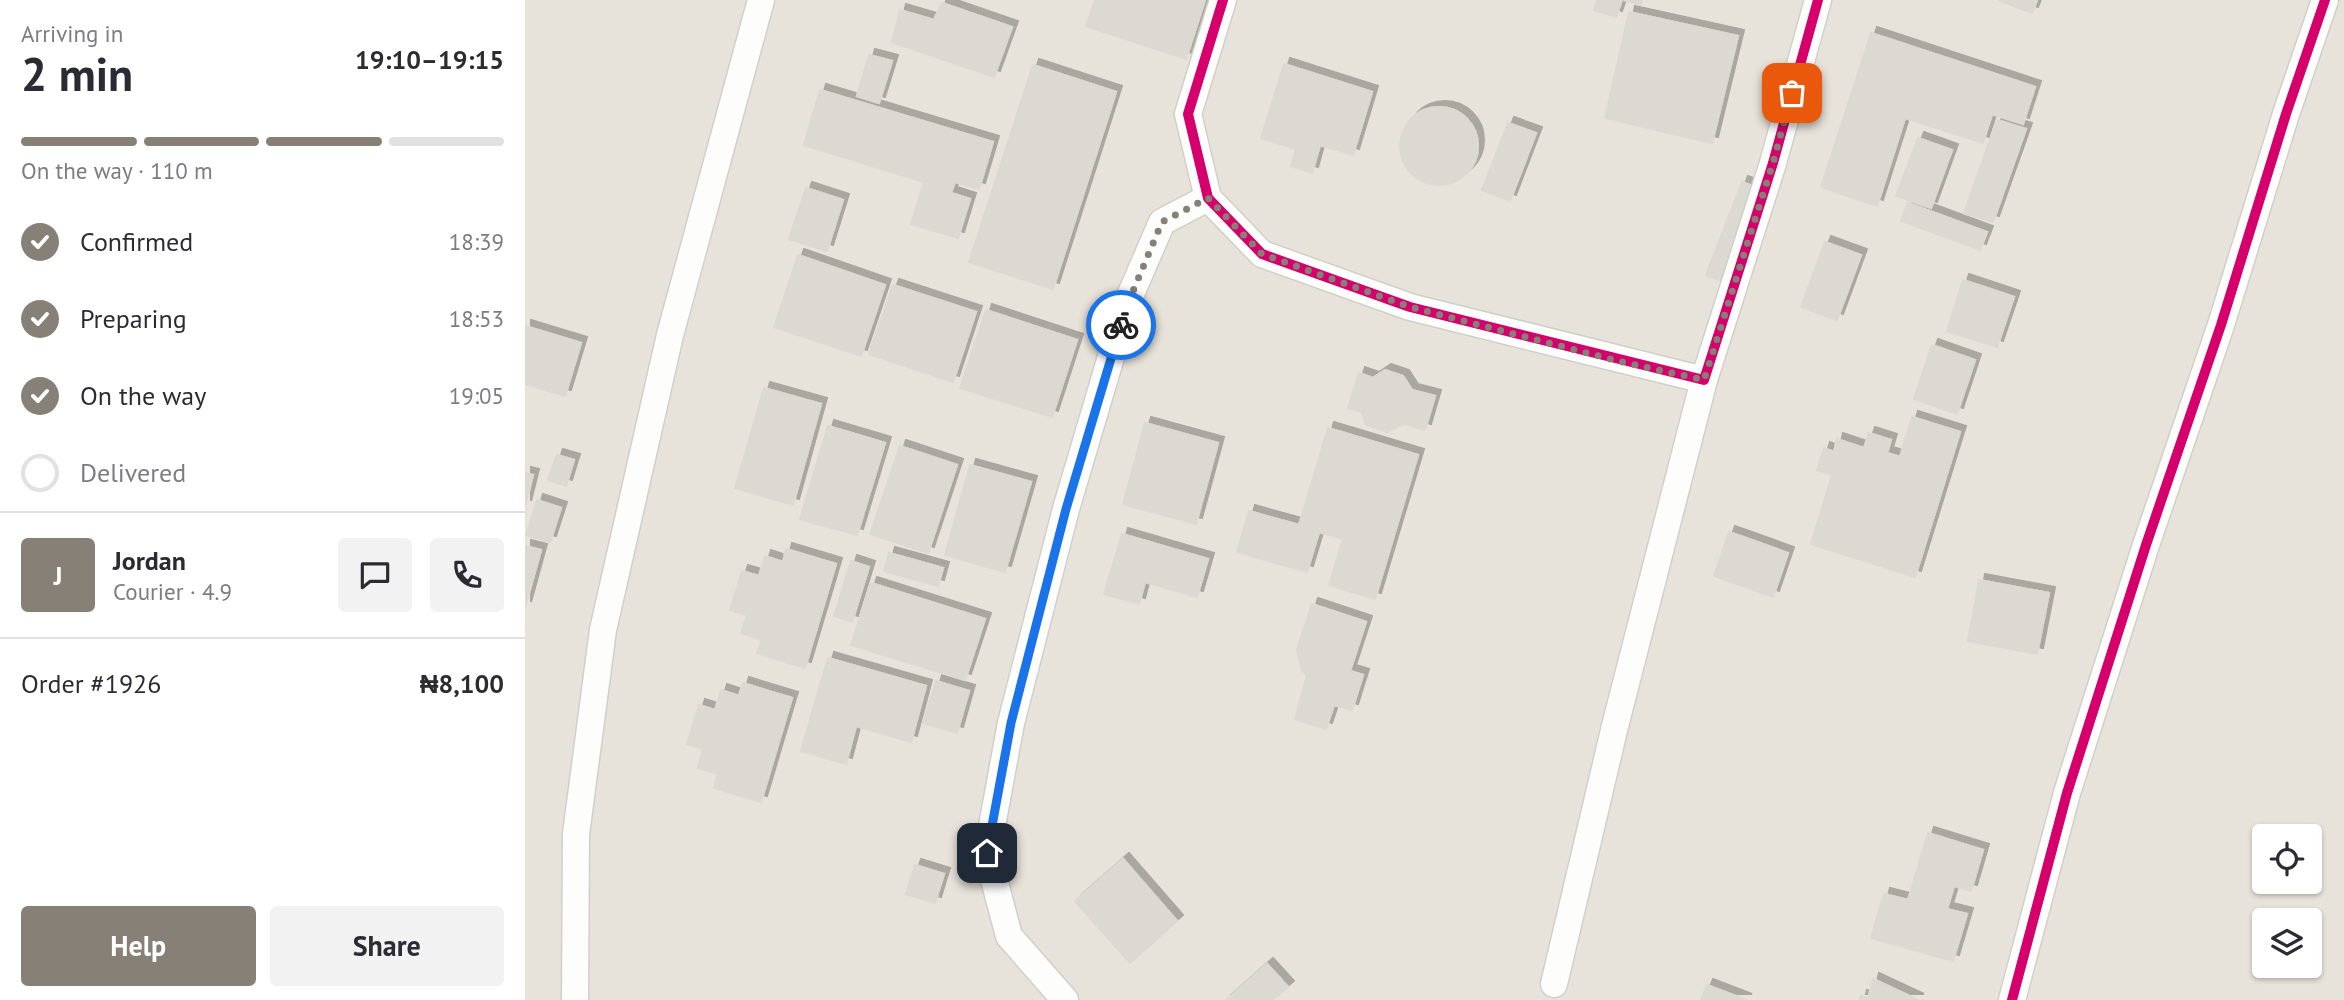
<!DOCTYPE html>
<html lang="en">
<head>
<meta charset="utf-8">
<style>
  :root { --surface:#fff; --page:#f2f2f3; --text:#2b2b33; --muted:#7c7c81; --line:#e1e1e2; --accent:#868077 }
  body { margin:0; font-family:"PT Sans",sans-serif; background:var(--page); color:var(--text); height:100vh; display:flex; flex-direction:column; font-size:26px; white-space:nowrap }
  * { box-sizing:border-box; margin:0 }
  p { font-size:23px; color:var(--muted) }
  .icon { flex:none; width:38px; height:38px; fill:none; stroke:currentColor; stroke-width:2; stroke-linecap:round; stroke-linejoin:round }
  .map { position:relative; flex:1; overflow:hidden }
  .panel { display:flex; flex-direction:column; background:var(--surface); width:525px }
  .panel>* { flex:none }
  .fabs { position:absolute; left:1727px; top:824px; display:grid; gap:14px }
  .fabs a { display:grid; place-items:center; width:70px; height:70px; border-radius:7px; background:var(--surface); box-shadow:0 2px 5px #0004; font-size:35px }
  .pin { position:absolute; display:grid; place-items:center; width:60px; height:60px; color:#fff; margin:-30px; border-radius:14px; box-shadow:0 4px 10px #0006 }
  .courier { position:absolute; display:grid; place-items:center; width:70px; height:70px; margin:-35px; border:5px solid #1a73e8; border-radius:50%; background:#fff; color:#222; box-shadow:0 2px 9px #0007 }
  .overview em { font-style:normal; font-weight:800 }
  .overview div { display:flex; flex-direction:column-reverse }
  .overview { display:flex; align-items:center; justify-content:space-between; height:119px; padding:0 21px }
  h1 { font-size:46px; font-weight:800; line-height:52px }
  .bar { display:grid; grid-template-columns:repeat(4,1fr); gap:10px 7px; align-content:center; height:84px; padding:0 21px }
  .bar i { height:9px; border-radius:5px; background:var(--line) }
  .bar .selected { background:var(--accent) }
  .bar p { grid-column:span 4 }
  .line { display:flex; align-items:center; gap:18px; padding:0 21px; border-top:2px solid var(--line) }
  .line div { flex:1 }
  .round { display:grid; place-items:center; flex:none; width:74px; height:74px; border-radius:7px; background:var(--page) }
  ol { padding:0 21px; list-style:none }
  li { display:flex; align-items:center; gap:21px; height:77px }
  li p { margin-inline-start:auto }
  li .icon { padding:7px; border-radius:50%; background:var(--accent); color:#fff; stroke-width:4 }
  li:last-child { color:var(--muted) }
  li i { width:38px; height:38px; border:4px solid var(--line); border-radius:50% }
  .action { display:flex; gap:14px; margin-top:auto; padding:14px 21px }
  .action a { flex:1; height:80px; border-radius:7px; background:var(--accent); color:#fff; font-size:28px; font-weight:800; line-height:80px; text-align:center }
  .action a+a { background:var(--page); color:var(--text) }
  main { display:flex; flex:1; min-height:0 }
  .map>svg:first-child { display:block }
</style>
</head>
<body>
<main>
<section class="panel">
<div class="overview"><div><h1>2 min</h1><p>Arriving in</p></div><em>19:10–19:15</em></div>
<div class="bar"><i class="selected"></i><i class="selected"></i><i class="selected"></i><i></i><p>On the way · 110 m</p></div>
<ol>
<li><svg class="icon" aria-label="check" viewBox="0 0 24 24"><path d="M5 12l5 5 9-10"/></svg>Confirmed<p>18:39</p></li>
<li><svg class="icon" aria-label="check" viewBox="0 0 24 24"><path d="M5 12l5 5 9-10"/></svg>Preparing<p>18:53</p></li>
<li><svg class="icon" aria-label="check" viewBox="0 0 24 24"><path d="M5 12l5 5 9-10"/></svg>On the way<p>19:05</p></li>
<li><i></i>Delivered</li>
</ol>
<div class="line" style="height:126px"><b class="round" style="background:var(--accent);color:#fff">J</b><div><b>Jordan</b><p>Courier · 4.9</p></div><a class="round"><svg class="icon" aria-label="chat" viewBox="0 0 24 24"><path d="M4 5h16v11H9l-5 4z"/></svg></a><a class="round"><svg class="icon" aria-label="phone" viewBox="0 0 24 24"><path d="M5 4h4l2 5-3 2q2 4 5 5l2-3 5 2v4C11 20 4 13 5 4z"/></svg></a></div>
<div class="line" style="height:91px"><div>Order #1926</div><b>₦8,100</b></div>
<div class="action"><a>Help</a><a>Share</a></div>
</section>
<div class="map">
<svg width="1819" height="1000" viewBox="0 0 1819 1000">
  <defs>
    <filter id="shadow"><feDropShadow dx="6" dy="-6" stdDeviation="0" flood-color="#0004"/></filter>
  </defs>
  <rect width="100%" height="100%" fill="#f3f1ed"/>
  <path fill="#e8e3da" fill-rule="evenodd" d="M0,0H1819V1000H0ZM1740,836H1785V882H1740ZM1740,920H1785V966H1740Z"/>
  <path fill="#dcd9d3" stroke="#dcd8d2" stroke-width="2" filter="url(#shadow)" d="M570,0H680L661,59L561,26Z
    M1072,0H1097L1091,17L1069,10Z
    M1099,0H1117L1116,5Z
    M1473,0H1512L1507,13Z
    M417,3L487,27L469,77L367,42L375,10L409,20Z
    M1104,12L1213,36L1187,143L1080,118Z
    M1346,33L1510,87L1498,124L1467,114L1458,143L1380,118L1352,206L1296,187Z
    M344,55L367,61L354,103L332,96Z
    M759,64L847,92L828,155L795,145L787,173L766,166L771,149L736,138Z
    M508,65L591,92L528,289L444,262Z
    M295,90L468,142L454,189L430,182L426,193L445,199L433,238L386,224L399,182L279,145Z
    M875 146a39 39 0 1 1 78 0a39 39 0 1 1-78 0Z
    M1472,120L1501,129L1468,222L1439,213Z
    M983,123L1011,133L985,201L957,190Z
    M1393,138L1427,150L1406,208L1371,196Z
    M1217,182L1238,190L1202,283L1181,275Z
    M281,188L318,200L302,251L264,239Z
    M1383,203L1462,232L1455,250L1376,221Z
    M1300,242L1336,255L1312,320L1276,307Z
    M273,255L360,285L336,356L249,327Z
    M1438,280L1489,297L1472,347L1422,331Z
    M368,285L451,312L428,382L344,354Z
    M461,310L552,340L527,417L435,388Z
    M0,326L56,343L40,396L0,384Z
    M1407,345L1450,360L1432,414L1389,399Z
    M860,370L878,376L887,390L910,396L900,430L879,424L862,432L841,425L837,412L823,408L834,373L848,378Z
    M239,388L296,404L268,505L210,488Z
    M1387,417L1435,432L1390,577L1286,544L1307,475L1292,470L1299,448L1309,452L1312,439L1339,448L1344,433L1366,440L1362,453L1375,457Z
    M620,423L693,443L671,524L598,504Z
    M303,426L360,443L332,535L275,519Z
    M803,428L893,455L850,599L804,585L818,539L794,532L782,572L712,552L724,511L774,525Z
    M375,446L432,465L403,553L345,534Z
    M32,455L49,460L41,486L23,480Z
    M445,465L506,482L480,572L420,555Z
    M0,473L8,475L0,507Z
    M12,500L36,508L25,542L1,535Z
    M1204,532L1263,553L1248,597L1189,576Z
    M597,534L683,559L672,597L620,582L614,604L579,594Z
    M0,546L16,550L0,608Z
    M261,549L311,564L280,668L232,653L237,640L216,633L222,615L205,610L217,571L234,576L240,556L258,562Z
    M364,553L418,568L413,586L359,571Z
    M326,561L344,567L327,622L309,616Z
    M1454,580L1524,593L1512,654L1443,641Z
    M346,583L460,619L440,680L326,645Z
    M787,604L841,622L825,671L838,675L827,710L809,705L801,729L770,719L782,675L777,671L772,649Z
    M303,658L401,686L386,742L331,726L321,764L276,751Z
    M411,681L444,691L432,733L398,723Z
    M218,683L267,698L236,802L189,788L193,774L173,768L178,749L162,744L174,705L190,710L196,690L214,696Z
    M1403,833L1458,850L1446,891L1429,886L1422,909L1442,914L1428,961L1346,938L1359,894L1383,900Z
    M598,859L652,921L605,963L550,901Z
    M390,865L419,874L410,903L381,894Z
    M742,964L763,987L747,1000H701Z
    M1348,979L1393,1000H1335L1336,996L1343,999Z
    M1182,985L1221,1000H1176Z"/>
  <g fill="none" stroke-linecap="round" stroke-linejoin="round">
    <defs>
      <path id="street" d="M698,0L663,114L683,198L737,254L885,307L1179,380L1248,163L1293,0
        M1029,984L1090,726L1179,380
        M50,1000L51,834L78,630L145,335L236,0
        M540,1000L484,936L462,853L486,723L541,509L602,303L637,222L683,198
        M1487,1000L1542,793L1621,545L1696,325L1761,114L1800,0"/>
    </defs>
    <use href="#street" stroke="#d1cfca" stroke-width="29"/>
    <use href="#street" stroke="#fdfdfc" stroke-width="26"/>
    <defs>
      <path id="cycleway" d="M698,0L663,114L683,198L737,254L885,307L1179,380L1248,163L1293,0
        M1487,1000L1542,793L1621,545L1696,325L1761,114L1800,0"/>
    </defs>
    <use href="#cycleway" stroke="#fff" stroke-width="15"/>
    <use href="#cycleway" stroke="#d6006c" stroke-width="10"/>
  </g>
  <g fill="none" stroke-linecap="round" stroke-linejoin="round">
    <path stroke="#868077" stroke-width="7" stroke-dasharray="0 12.6" d="M596,325L603,303L637,222L683,198L737,254L885,307L1093,361L1179,380L1248,163L1267,93"/>
    <path stroke="#1a73e8" stroke-width="9" d="M462,853L486,723L541,509L596,325"/>
  </g>
</svg>
<div class="fabs">
<a><svg class="icon" aria-label="locate" viewBox="0 0 24 24"><circle cx="12" cy="12" r="6"/><path d="M12 2v4M12 18v4M2 12h4M18 12h4"/></svg></a>
<a><svg class="icon" aria-label="layers" viewBox="0 0 24 24"><path d="M12 4l9 5-9 5-9-5zM3 14l9 5 9-5"/></svg></a>
</div>
<div class="pin" style="left:1267px;top:93px;background:#ea580c"><svg class="icon" aria-label="bag" viewBox="0 0 24 24"><path d="M5 8h14l-1 12H6zM9 8a3 3 0 0 1 6 0"/></svg></div>
<div class="pin" style="left:462px;top:853px;background:#1f2937"><svg class="icon" aria-label="home" viewBox="0 0 24 24"><path d="M3 11l9-7 9 7M6 9v11h12V9"/></svg></div>
<div class="courier" style="left:596px;top:325px"><svg class="icon" aria-label="bike" viewBox="0 0 24 24"><circle cx="6" cy="16" r="4"/><circle cx="18" cy="16" r="4"/><path d="M6 16l4-8h5l3 8M10 8l3 8H6M13 5h3"/></svg></div>
</div>
</main>
</body>
</html>
